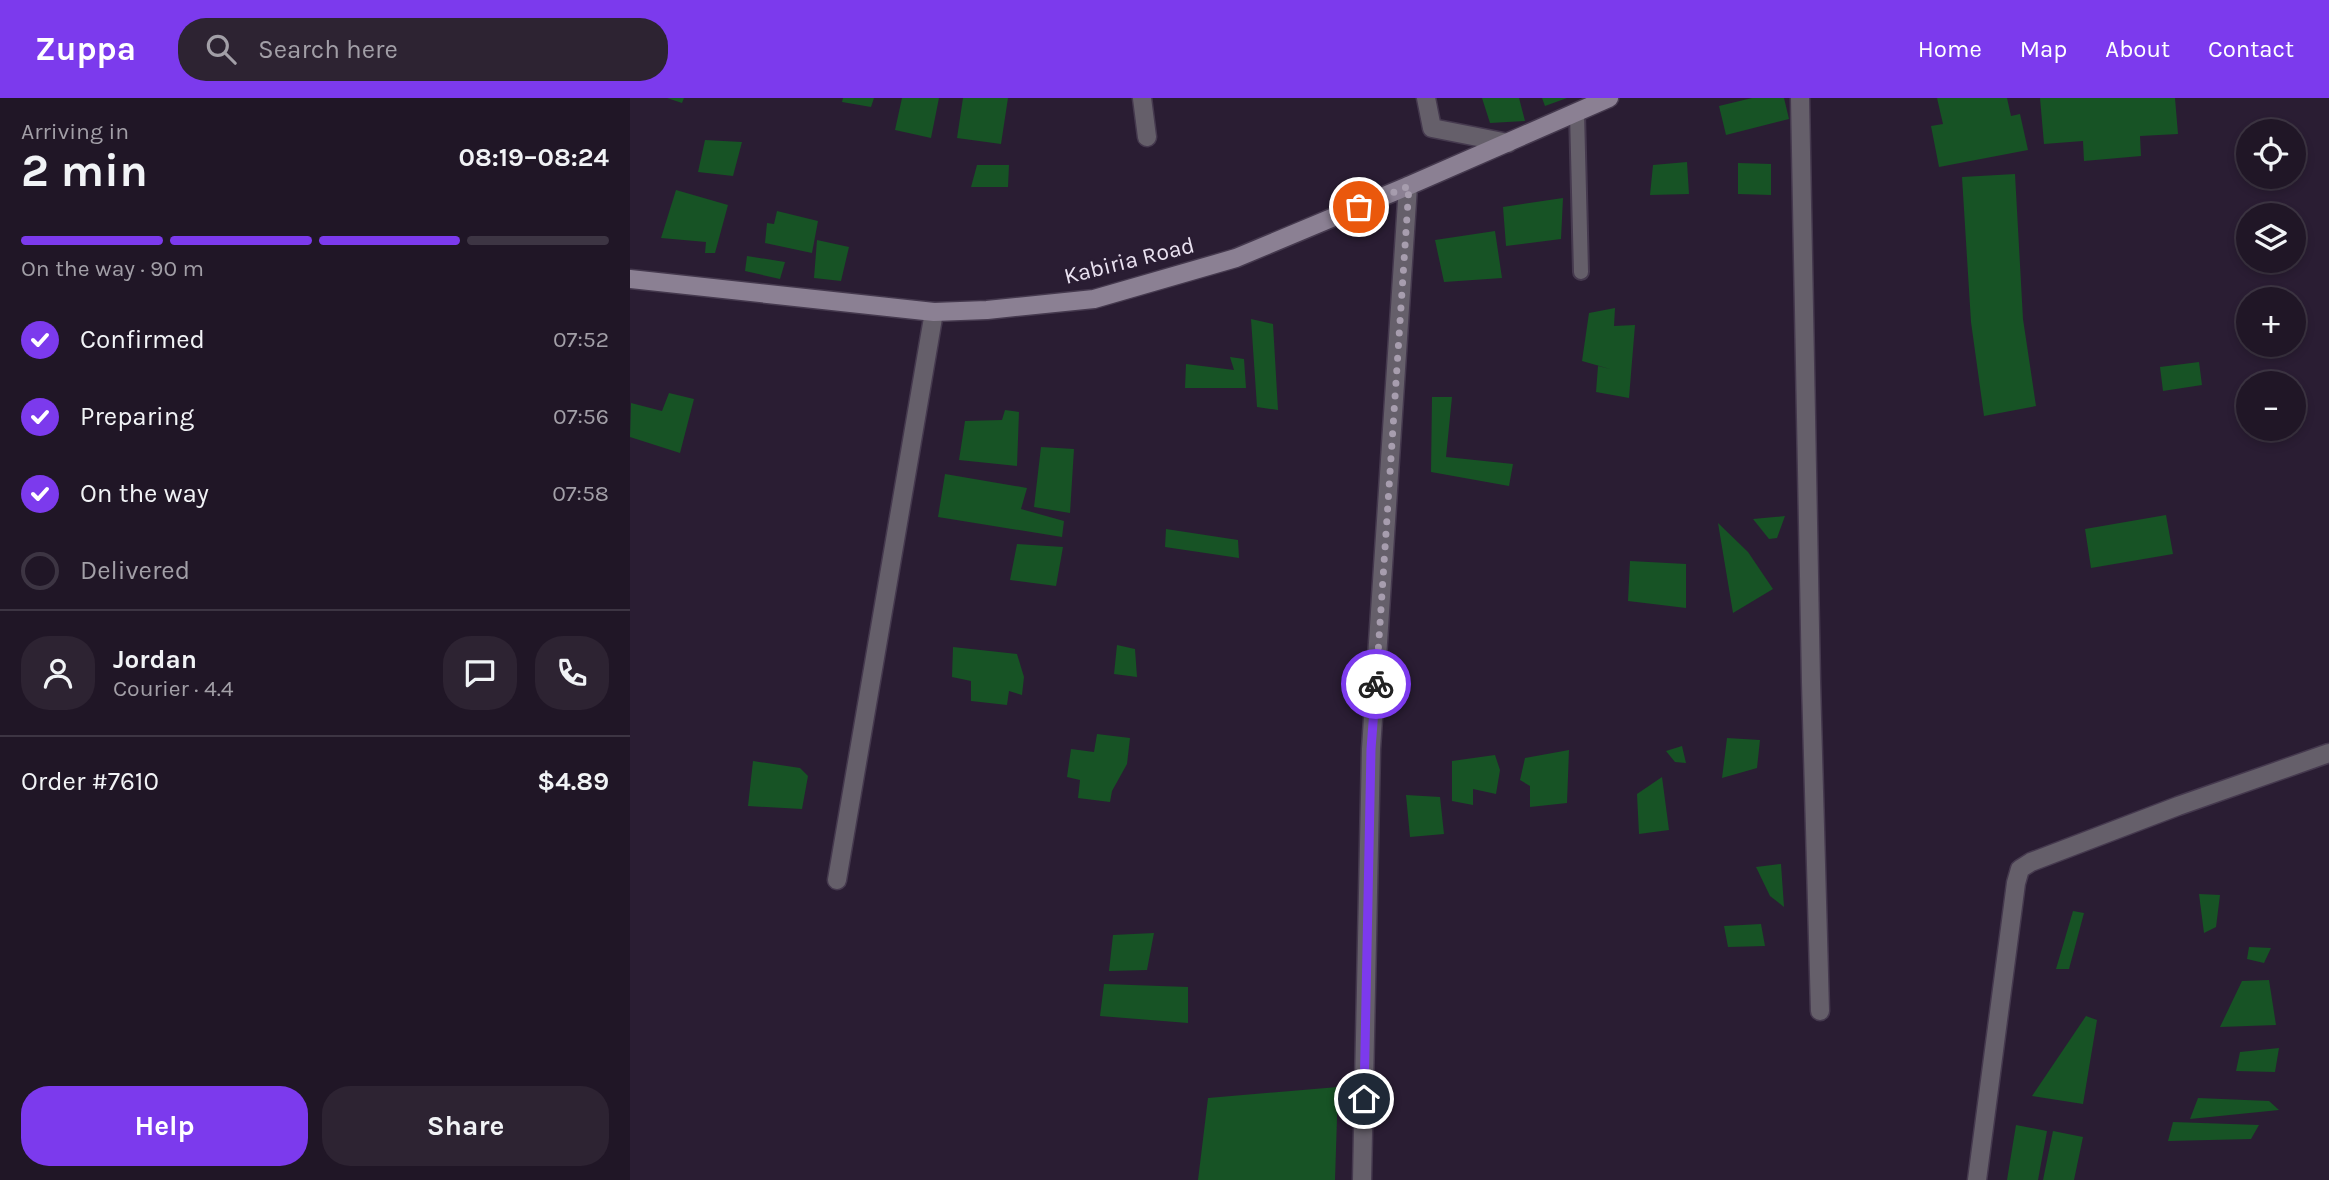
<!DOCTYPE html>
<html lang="en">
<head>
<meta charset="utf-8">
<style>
  :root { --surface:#201626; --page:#2d2332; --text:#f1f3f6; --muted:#a29fa7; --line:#3d3543; --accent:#7c3aed }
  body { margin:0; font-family:Karla,sans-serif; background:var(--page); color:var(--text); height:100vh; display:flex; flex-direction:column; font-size:26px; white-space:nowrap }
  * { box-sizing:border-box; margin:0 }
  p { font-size:23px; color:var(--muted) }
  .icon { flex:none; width:38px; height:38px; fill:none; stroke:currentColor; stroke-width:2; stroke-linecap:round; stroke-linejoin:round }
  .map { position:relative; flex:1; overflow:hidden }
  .drawer { display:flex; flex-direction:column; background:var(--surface); width:630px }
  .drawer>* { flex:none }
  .fabs { position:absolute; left:1606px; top:21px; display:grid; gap:14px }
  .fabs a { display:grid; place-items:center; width:70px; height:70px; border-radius:50%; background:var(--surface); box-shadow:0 4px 10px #0003,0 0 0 2px var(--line); font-size:35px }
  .pin { position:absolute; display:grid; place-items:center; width:60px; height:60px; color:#fff; margin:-30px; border:4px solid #fff; border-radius:50%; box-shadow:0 2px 7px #0007 }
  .courier { position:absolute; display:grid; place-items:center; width:70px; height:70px; margin:-35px; border:5px solid #7c3aed; border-radius:50%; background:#fff; color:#222; box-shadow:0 2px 9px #0007 }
  .summary em { font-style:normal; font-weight:700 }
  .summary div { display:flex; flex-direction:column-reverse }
  .summary { display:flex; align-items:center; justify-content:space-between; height:119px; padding:0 21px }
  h1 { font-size:46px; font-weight:700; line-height:52px }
  .bar { display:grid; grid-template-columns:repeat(4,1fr); gap:10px 7px; align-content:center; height:84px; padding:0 21px }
  .bar i { height:9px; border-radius:5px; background:var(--line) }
  .bar .selected { background:var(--accent) }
  .bar p { grid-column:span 4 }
  .line { display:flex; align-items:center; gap:18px; padding:0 21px; border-top:2px solid var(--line) }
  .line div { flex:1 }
  .round { display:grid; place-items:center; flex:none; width:74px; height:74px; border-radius:28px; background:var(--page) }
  ol { padding:0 21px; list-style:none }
  li { display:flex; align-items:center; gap:21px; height:77px }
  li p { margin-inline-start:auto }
  li .icon { padding:7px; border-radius:50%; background:var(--accent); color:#fff; stroke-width:4 }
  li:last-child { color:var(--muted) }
  li i { width:38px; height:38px; border:4px solid var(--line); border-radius:50% }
  .primary-button { display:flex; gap:14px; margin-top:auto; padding:14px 21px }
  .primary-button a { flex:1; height:80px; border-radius:28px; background:var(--accent); color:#fff; font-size:28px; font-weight:700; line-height:80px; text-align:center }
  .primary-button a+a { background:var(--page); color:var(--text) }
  header { display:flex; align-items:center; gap:42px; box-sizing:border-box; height:98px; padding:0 35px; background:var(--accent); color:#fff }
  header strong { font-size:33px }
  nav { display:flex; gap:38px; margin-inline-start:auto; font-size:24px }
  .search { width:490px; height:63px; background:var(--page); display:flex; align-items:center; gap:18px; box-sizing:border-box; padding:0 24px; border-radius:28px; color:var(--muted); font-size:26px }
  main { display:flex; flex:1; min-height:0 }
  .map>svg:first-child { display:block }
</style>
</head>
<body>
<header>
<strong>Zuppa</strong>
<div class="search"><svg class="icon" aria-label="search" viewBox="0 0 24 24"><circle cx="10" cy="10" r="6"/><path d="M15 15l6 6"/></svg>Search here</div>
<nav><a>Home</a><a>Map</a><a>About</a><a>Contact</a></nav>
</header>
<main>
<section class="drawer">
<div class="summary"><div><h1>2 min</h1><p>Arriving in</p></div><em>08:19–08:24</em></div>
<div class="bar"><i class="selected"></i><i class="selected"></i><i class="selected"></i><i></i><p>On the way · 90 m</p></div>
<ol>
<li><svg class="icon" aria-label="check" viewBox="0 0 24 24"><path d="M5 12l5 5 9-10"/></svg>Confirmed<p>07:52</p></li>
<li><svg class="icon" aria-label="check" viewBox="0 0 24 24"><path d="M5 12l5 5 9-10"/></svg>Preparing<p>07:56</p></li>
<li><svg class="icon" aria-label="check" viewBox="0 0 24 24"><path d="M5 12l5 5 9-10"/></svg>On the way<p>07:58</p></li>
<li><i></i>Delivered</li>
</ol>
<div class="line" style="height:126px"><a class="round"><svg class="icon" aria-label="person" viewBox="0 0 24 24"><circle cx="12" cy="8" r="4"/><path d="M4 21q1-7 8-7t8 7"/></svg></a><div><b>Jordan</b><p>Courier · 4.4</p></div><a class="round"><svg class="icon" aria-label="chat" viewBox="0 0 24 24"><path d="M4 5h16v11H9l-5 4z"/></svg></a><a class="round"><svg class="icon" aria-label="phone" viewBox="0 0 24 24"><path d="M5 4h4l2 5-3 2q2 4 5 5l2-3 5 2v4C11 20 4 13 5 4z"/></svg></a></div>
<div class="line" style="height:91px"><div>Order #7610</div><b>$4.89</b></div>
<div class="primary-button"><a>Help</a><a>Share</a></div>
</section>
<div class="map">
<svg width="1699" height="1082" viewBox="0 0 1699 1082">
  <rect width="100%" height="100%" fill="#2a1d33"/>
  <path fill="#175325" d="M37,0H54L52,5Z
    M213,0H244L241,9L212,4Z
    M272,0H309L301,40L265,32Z
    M333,0H378L371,46L327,40Z
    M852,0H889L895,23L860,25Z
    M912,0H937L915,8Z
    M1122,0H1154L1159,21L1096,37L1089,8Z
    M1307,0H1377L1381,18L1390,16L1398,52L1309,69L1301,28L1313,26Z
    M1410,0H1545L1548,36L1510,38L1511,58L1454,63L1453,43L1414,46Z
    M75,42L112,44L103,78L68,74Z
    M1057,64L1059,96L1020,97L1023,67Z
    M1108,65L1141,66V97L1108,96Z
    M347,67H379L378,89H341Z
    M1385,76L1393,221L1406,308L1354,318L1341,224L1332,79Z
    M46,92L98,107L85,155H75L76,144L31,140Z
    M933,100L931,141L876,148L873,109Z
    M147,113L188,123L182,155L135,145L137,125L144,126Z
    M865,133L872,180L814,184L805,142Z
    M187,142L219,149L211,183L184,180Z
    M117,158L155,164L150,181L115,173Z
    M985,210L984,228L1005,227L999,300L966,294L968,268L980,271L952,263L959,215Z
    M621,221L643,226L648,312L627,309Z
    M600,259L614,261L616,290H555L556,266L604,272Z
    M1569,264L1572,287L1533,293L1530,269Z
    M39,295L64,301L50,355L0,339L1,305L32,313Z
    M802,299H822L816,359L883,366L879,388L801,374Z
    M375,312L389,314L387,368L329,362L335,323L372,322Z
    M411,349L444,351L440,415L404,409Z
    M315,376L397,390L391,411L434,423L432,439L308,419Z
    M1536,417L1543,456L1461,470L1455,431Z
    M1155,418L1147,440L1139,441L1123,421Z
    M1088,425L1118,454L1143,491L1103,515Z
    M536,431L608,442L609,460L535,449Z
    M387,446L433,449L426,488L380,482Z
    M1000,463L1056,466V510L998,503Z
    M487,547L505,551L507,579L484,576Z
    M323,549L387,556L394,579L392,597L379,593L377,607L341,603V583L322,579Z
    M467,636L500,640L497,666L482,693L480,704L448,700L450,682L437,679L441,651L464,654Z
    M1097,640L1130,642L1127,670L1092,680Z
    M1052,648L1056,665L1045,664L1036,653Z
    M939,652L937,705L900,709V688L890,682L895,660Z
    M865,657L870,672L866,696L843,691V707L822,703V663Z
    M123,663L170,670L178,678L172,711L118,708Z
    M1032,679L1039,732L1009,736L1007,696Z
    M776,697L810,699L814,736L780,739Z
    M1151,766L1154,809L1140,798L1126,769Z
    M1569,796L1590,797L1586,829L1574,835Z
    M1443,813L1454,815L1439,871H1426Z
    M1131,826L1135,848L1098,849L1094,828Z
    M524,835L517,872L479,873L483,837Z
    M1619,849L1641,850L1634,865L1617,861Z
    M1639,882L1646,927L1590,929L1612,883Z
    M474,886L558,889V925L470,918Z
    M1456,918L1467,922L1453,1006L1402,998Z
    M1649,950L1645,974L1606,973L1610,954Z
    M708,989L705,1082H568L578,1000Z
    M1568,1000L1639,1003L1649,1012L1560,1021Z
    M1543,1024L1629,1027L1621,1041L1538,1043Z
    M1386,1027L1417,1033L1408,1082H1377Z
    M1423,1033L1453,1039L1444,1082H1413Z"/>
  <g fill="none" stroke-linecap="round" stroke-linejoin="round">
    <defs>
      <path id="lane" d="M947,15L951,174"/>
      <path id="street" d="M512,0L517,39
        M796,0L802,30L878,45
        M1170,0L1181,584L1190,913
        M207,782L304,214
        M732,1082L741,651L778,88
        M1347,1082L1386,785L1390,771L1401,764L1548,708L1699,655"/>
      <path id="secondary" d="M0,181L304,214L357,212L464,201L606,160L778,88L979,0"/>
    </defs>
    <use href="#lane" stroke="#45394e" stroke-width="18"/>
    <use href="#street" stroke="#45394e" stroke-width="21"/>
    <use href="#secondary" stroke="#45394e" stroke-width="21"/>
    <use href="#lane" stroke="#655f6a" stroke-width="14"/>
    <use href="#street" stroke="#655f6a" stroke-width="18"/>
    <use href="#secondary" stroke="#8b8093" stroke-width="18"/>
  </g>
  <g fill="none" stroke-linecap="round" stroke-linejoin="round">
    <path stroke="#a79dae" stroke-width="7" stroke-dasharray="0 12.6" d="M729,109L779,88L746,586"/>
    <path stroke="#7c3aed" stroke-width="9" d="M734,1001L741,651L746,586"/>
  </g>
  <g text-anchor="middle" stroke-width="5" stroke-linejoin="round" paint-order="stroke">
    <g font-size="23" fill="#eae2f1" stroke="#2a1d33">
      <text transform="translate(499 162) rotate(-14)" y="8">Kabiria Road</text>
    </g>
  </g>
</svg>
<div class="fabs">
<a><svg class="icon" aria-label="locate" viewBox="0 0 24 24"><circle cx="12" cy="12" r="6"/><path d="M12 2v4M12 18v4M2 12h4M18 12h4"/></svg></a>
<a><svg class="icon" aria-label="layers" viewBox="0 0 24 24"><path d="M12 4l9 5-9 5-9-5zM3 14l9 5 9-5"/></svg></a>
<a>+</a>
<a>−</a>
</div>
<div class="pin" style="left:729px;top:109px;background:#ea580c"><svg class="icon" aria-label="bag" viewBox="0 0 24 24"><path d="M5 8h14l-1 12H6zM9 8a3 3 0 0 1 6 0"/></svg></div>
<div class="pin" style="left:734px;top:1001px;background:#1f2937"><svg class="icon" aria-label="home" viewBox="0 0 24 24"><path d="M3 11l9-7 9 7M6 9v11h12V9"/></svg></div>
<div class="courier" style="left:746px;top:586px"><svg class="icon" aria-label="bike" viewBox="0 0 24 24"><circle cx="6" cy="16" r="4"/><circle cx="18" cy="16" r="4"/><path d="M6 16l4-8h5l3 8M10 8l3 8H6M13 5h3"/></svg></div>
</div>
</main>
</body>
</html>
